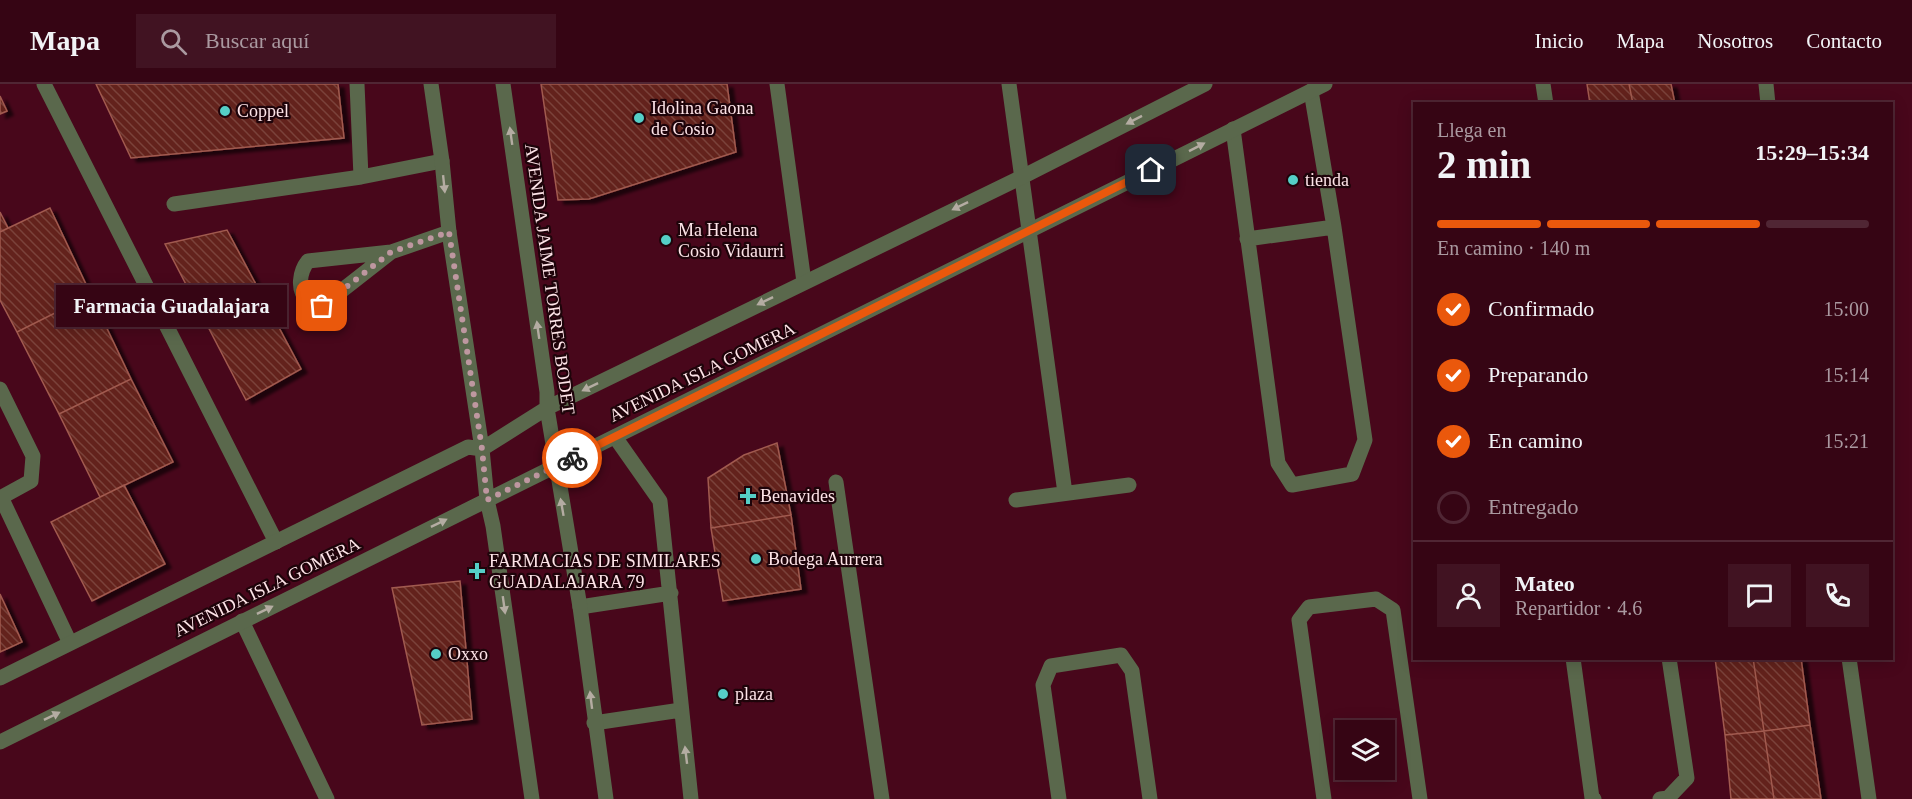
<!DOCTYPE html>
<html lang="es">
<head>
<meta charset="utf-8">
<style>
  :root { --surface:#360514; --page:#411322; --text:#f1f3f6; --muted:#aa99a0; --line:#502634; --accent:#ea580c }
  body { margin:0; font-family:Georgia,serif; background:var(--page); color:var(--text); height:100vh; display:flex; flex-direction:column; font-size:22px; white-space:nowrap }
  * { box-sizing:border-box; margin:0 }
  p { font-size:20px; color:var(--muted) }
  .icon { flex:none; width:33px; height:33px; fill:none; stroke:currentColor; stroke-width:2; stroke-linecap:round; stroke-linejoin:round }
  .map { position:relative; flex:1; overflow:hidden }
  .sheet { position:absolute; left:1413px; top:18px; width:480px; height:558px; display:flex; flex-direction:column; background:var(--surface); border-radius:0px; box-shadow:0 3px 15px #0003,0 0 0 2px var(--line) }
  .sheet>* { flex:none }
  .controls { position:absolute; left:1335px; top:636px; display:grid; gap:12px }
  .controls a { display:grid; place-items:center; width:60px; height:60px; border-radius:0px; background:var(--surface); box-shadow:0 3px 15px #0003,0 0 0 2px var(--line); font-size:30px }
  .pin { position:absolute; display:grid; place-items:center; width:51px; height:51px; color:#fff; margin:-26px; border-radius:12px; box-shadow:0 3px 9px #0006 }
  .courier { position:absolute; display:grid; place-items:center; width:60px; height:60px; margin:-30px; border:4px solid #ea580c; border-radius:50%; background:#fff; color:#222; box-shadow:0 2px 8px #0007 }
  .bubble { position:absolute; height:42px; border-radius:0px; background:var(--surface); box-shadow:0 3px 15px #0003,0 0 0 2px var(--line); font-size:20px; font-weight:600; line-height:42px; text-align:center }
  .head em { font-style:normal; font-weight:600 }
  .head div { display:flex; flex-direction:column-reverse }
  .head { display:flex; align-items:center; justify-content:space-between; height:102px; padding:0 24px }
  h1 { font-size:39px; font-weight:600; line-height:45px }
  .bar { display:grid; grid-template-columns:repeat(4,1fr); gap:9px 6px; align-content:center; height:72px; padding:0 24px }
  .bar i { height:8px; border-radius:4px; background:var(--line) }
  .bar .on { background:var(--accent) }
  .bar p { grid-column:span 4 }
  .line { display:flex; align-items:center; gap:15px; padding:0 24px; border-top:2px solid var(--line) }
  .line div { flex:1 }
  .round { display:grid; place-items:center; flex:none; width:63px; height:63px; border-radius:0px; background:var(--page) }
  ol { padding:0 24px; list-style:none }
  li { display:flex; align-items:center; gap:18px; height:66px }
  li p { margin-inline-start:auto }
  li .icon { padding:6px; border-radius:50%; background:var(--accent); color:#fff; stroke-width:4 }
  li:last-child { color:var(--muted) }
  li i { width:33px; height:33px; border:3px solid var(--line); border-radius:50% }
  header { display:flex; align-items:center; gap:36px; box-sizing:border-box; height:84px; padding:0 30px; background:var(--surface); border-bottom:2px solid var(--line) }
  header strong { font-size:28px }
  nav { display:flex; gap:33px; margin-inline-start:auto; font-size:21px }
  .search { width:420px; height:54px; background:var(--page); display:flex; align-items:center; gap:15px; box-sizing:border-box; padding:0 21px; border-radius:0px; color:var(--muted); font-size:22px }
  .map>svg:first-child { display:block }
</style>
</head>
<body>
<header>
<strong>Mapa</strong>
<div class="search"><svg class="icon" aria-label="search" viewBox="0 0 24 24"><circle cx="10" cy="10" r="6"/><path d="M15 15l6 6"/></svg>Buscar aquí</div>
<nav><a>Inicio</a><a>Mapa</a><a>Nosotros</a><a>Contacto</a></nav>
</header>
<div class="map">
<svg width="1912" height="715" viewBox="0 0 1912 715">
  <defs>
    <pattern id="building-back-hatch" width="6" height="6" patternUnits="userSpaceOnUse" patternTransform="scale(1.5)"><rect width="6" height="6" fill="#63221a"/><path d="M-1 5l2 2M0 0l6 6M5-1l2 2" fill="none" stroke="#7a423b"/></pattern>
    <filter id="shadow"><feDropShadow dx="6" dy="4" stdDeviation="1.5" flood-color="#0009"/></filter>
  </defs>
  <rect width="100%" height="100%" fill="#48071b"/>
  <path fill="url(#building-back-hatch)" stroke="#a15a4f" stroke-width="1.5" filter="url(#shadow)" d="M96,0H338L344,54L131,74Z
    M541,0H727L736,68L589,115L558,116Z
    M1587,0H1629L1633,20H1590Z
    M1629,0H1671L1675,20H1633Z
    M0,12L7,27L0,30Z
    M50,124L91,211L17,248L0,216V148Z
    M0,128L8,144L0,148Z
    M227,146L301,285L246,316L165,160Z
    M91,211L131,295L59,330L17,248Z
    M131,295L173,378L100,413L59,330Z
    M777,359L791,431L711,444L708,394L744,371Z
    M124,401L165,480L92,517L51,438Z
    M791,431L801,505L723,517L711,444Z
    M460,497L472,635L422,641L392,504Z
    M0,510L22,558L0,568Z
    M1715,574H1753L1764,647L1725,651Z
    M1753,574H1801L1810,641L1764,647Z
    M1810,641L1821,715H1774L1764,647Z
    M1764,647L1774,715H1731L1725,651Z"/>
  <g fill="none" stroke-linecap="round" stroke-linejoin="round">
    <path stroke="#5a684c" stroke-width="15" d="M357,0L361,93
      M174,120L361,93L442,77
      M391,168L308,177C300,187 296,206 308,216C312,219 318,220 322,222L391,168L449,148
      M615,353L660,417L691,715
      M580,523L671,509
      M594,639L681,626"/>
    <path stroke="#5a684c" stroke-width="15" d="M44,0L276,458
      M777,0L804,198
      M1009,0L1065,409
      M1543,0L1546,20
      M1766,0L1768,20
      M1233,45L1278,379L1292,401L1352,390L1365,356L1334,143L1311,7
      M1247,155L1334,143
      M0,305L33,372L31,397L0,414
      M836,398L882,715
      M1,413L70,559
      M1016,416L1129,401
      M242,537L327,715
      M1573,574L1592,714L1594,715
      M1849,574L1869,715
      M1059,715L1043,601L1051,582L1121,571L1132,587L1150,715
      M1324,715L1299,536L1309,523L1376,515L1393,526L1420,715
      M1660,715L1668,714L1687,694L1669,574"/>
    <path stroke="#5a684c" stroke-width="15" d="M431,0L442,77L449,148L482,365L487,416L493,442L532,715
      M503,0L547,308V324L580,523L606,715
      M0,594L468,363L482,365L547,324L1022,93L1205,0
      M0,658L1325,0"/>
  </g>
  <defs><path id="oneway-solid" d="M-6-.8H1V-3.2L6.5 0L1 3.2V.8H-6Z" transform="scale(1.5)"/></defs>
  <g fill="#b4aca2">
    <use href="#oneway-solid" transform="translate(1134 36) rotate(153)"/>
    <use href="#oneway-solid" transform="translate(511 52) rotate(-98)"/>
    <use href="#oneway-solid" transform="translate(1197 63) rotate(-27)"/>
    <use href="#oneway-solid" transform="translate(444 100) rotate(84)"/>
    <use href="#oneway-solid" transform="translate(960 122) rotate(154)"/>
    <use href="#oneway-solid" transform="translate(765 217) rotate(154)"/>
    <use href="#oneway-solid" transform="translate(538 246) rotate(-98)"/>
    <use href="#oneway-solid" transform="translate(590 303) rotate(154)"/>
    <use href="#oneway-solid" transform="translate(562 423) rotate(-100)"/>
    <use href="#oneway-solid" transform="translate(439 439) rotate(-26)"/>
    <use href="#oneway-solid" transform="translate(504 521) rotate(82)"/>
    <use href="#oneway-solid" transform="translate(265 526) rotate(-26)"/>
    <use href="#oneway-solid" transform="translate(591 616) rotate(-97)"/>
    <use href="#oneway-solid" transform="translate(52 632) rotate(-26)"/>
    <use href="#oneway-solid" transform="translate(686 671) rotate(-97)"/>
  </g>
  <g fill="none" stroke-linecap="round" stroke-linejoin="round">
    <path stroke="#be97a0" stroke-width="6" stroke-dasharray="0 10.8" d="M322,222L391,168L449,148L482,365L487,416L572,374"/>
    <path stroke="#ea580c" stroke-width="8" d="M572,374L1151,86"/>
  </g>
  <g fill="#55cec6" stroke="#1e040a" stroke-width="2">
    <circle cx="225" cy="27" r="6"/>
    <circle cx="639" cy="34" r="6"/>
    <circle cx="1293" cy="96" r="6"/>
    <circle cx="666" cy="156" r="6"/>
    <path d="M745 403h6v6h6v6h-6v6h-6v-6h-6v-6h6z"/>
    <circle cx="756" cy="475" r="6"/>
    <path d="M474 478h6v6h6v6h-6v6h-6v-6h-6v-6h6z"/>
    <circle cx="436" cy="570" r="6"/>
    <circle cx="723" cy="610" r="6"/>
  </g>
  <g text-anchor="middle" stroke-width="4.5" stroke-linejoin="round" paint-order="stroke">
    <g font-size="18" fill="#fee4e8" stroke="#1e040a" text-anchor="start">
      <text x="651" y="30">Idolina Gaona<tspan x="651" dy="21">de Cosio</tspan></text>
      <text x="237" y="33">Coppel</text>
      <text x="1305" y="102">tienda</text>
      <text x="678" y="152">Ma Helena<tspan x="678" dy="21">Cosio Vidaurri</tspan></text>
      <text x="760" y="418">Benavides</text>
      <text x="768" y="481">Bodega Aurrera</text>
      <text x="489" y="483">FARMACIAS DE SIMILARES<tspan x="489" dy="21">GUADALAJARA 79</tspan></text>
      <text x="448" y="576">Oxxo</text>
      <text x="735" y="616">plaza</text>
    </g>
    <g font-size="18" fill="#fee4e8" stroke="#1e040a">
      <text transform="translate(550 195) rotate(82)" y="6">AVENIDA JAIME TORRES BODET</text>
      <text transform="translate(702 288) rotate(-26)" y="6">AVENIDA ISLA GOMERA</text>
      <text transform="translate(267 503) rotate(-26)" y="6">AVENIDA ISLA GOMERA</text>
    </g>
  </g>
</svg>
<div class="controls">
<a><svg class="icon" aria-label="layers" viewBox="0 0 24 24"><path d="M12 4l9 5-9 5-9-5zM3 14l9 5 9-5"/></svg></a>
</div>
<div class="pin" style="left:322px;top:222px;background:#ea580c"><svg class="icon" aria-label="bag" viewBox="0 0 24 24"><path d="M5 8h14l-1 12H6zM9 8a3 3 0 0 1 6 0"/></svg></div>
<div class="pin" style="left:1151px;top:86px;background:#1f2937"><svg class="icon" aria-label="home" viewBox="0 0 24 24"><path d="M3 11l9-7 9 7M6 9v11h12V9"/></svg></div>
<div class="courier" style="left:572px;top:374px"><svg class="icon" aria-label="bike" viewBox="0 0 24 24"><circle cx="6" cy="16" r="4"/><circle cx="18" cy="16" r="4"/><path d="M6 16l4-8h5l3 8M10 8l3 8H6M13 5h3"/></svg></div>
<div class="bubble" style="left:56px;top:201px;width:231px">Farmacia Guadalajara</div>
<section class="sheet">
<div class="head"><div><h1>2 min</h1><p>Llega en</p></div><em>15:29–15:34</em></div>
<div class="bar"><i class="on"></i><i class="on"></i><i class="on"></i><i></i><p>En camino · 140 m</p></div>
<ol>
<li><svg class="icon" aria-label="check" viewBox="0 0 24 24"><path d="M5 12l5 5 9-10"/></svg>Confirmado<p>15:00</p></li>
<li><svg class="icon" aria-label="check" viewBox="0 0 24 24"><path d="M5 12l5 5 9-10"/></svg>Preparando<p>15:14</p></li>
<li><svg class="icon" aria-label="check" viewBox="0 0 24 24"><path d="M5 12l5 5 9-10"/></svg>En camino<p>15:21</p></li>
<li><i></i>Entregado</li>
</ol>
<div class="line" style="height:108px"><a class="round"><svg class="icon" aria-label="person" viewBox="0 0 24 24"><circle cx="12" cy="8" r="4"/><path d="M4 21q1-7 8-7t8 7"/></svg></a><div><b>Mateo</b><p>Repartidor · 4.6</p></div><a class="round"><svg class="icon" aria-label="chat" viewBox="0 0 24 24"><path d="M4 5h16v11H9l-5 4z"/></svg></a><a class="round"><svg class="icon" aria-label="phone" viewBox="0 0 24 24"><path d="M5 4h4l2 5-3 2q2 4 5 5l2-3 5 2v4C11 20 4 13 5 4z"/></svg></a></div>
</section>
</div>
</body>
</html>
